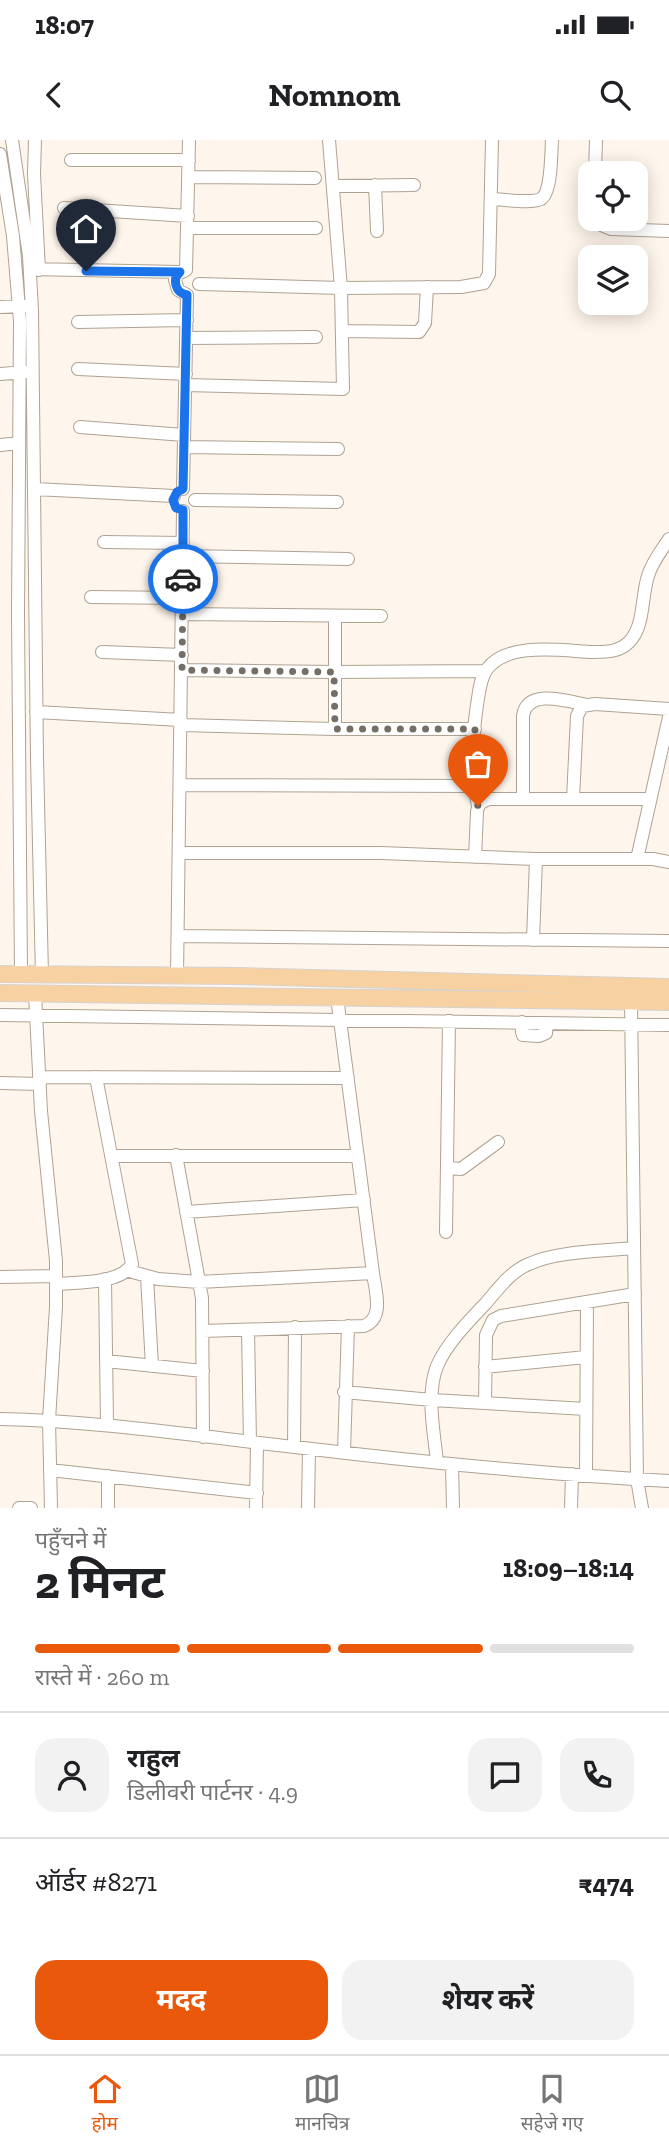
<!DOCTYPE html>
<html lang="hi">
<head>
<meta charset="utf-8">
<style>
  :root { --surface:#fff; --page:#f2f2f2; --text:#202124; --muted:#757577; --line:#e0e0e0; --accent:#ea580c }
  body { margin:0; font-family:"Zilla Slab","Noto Sans Devanagari",serif; background:var(--page); color:var(--text); height:100vh; display:flex; flex-direction:column; font-size:26px; white-space:nowrap }
  * { box-sizing:border-box; margin:0 }
  p { font-size:23px; color:var(--muted) }
  .icon { flex:none; width:38px; height:38px; fill:none; stroke:currentColor; stroke-width:2; stroke-linecap:round; stroke-linejoin:round }
  .map { position:relative; height:1368px; overflow:hidden }
  .side { display:flex; flex-direction:column; background:var(--surface); flex:1 }
  .side>* { flex:none }
  .tools { position:absolute; left:578px; top:21px; display:grid; gap:14px }
  .tools a { display:grid; place-items:center; width:70px; height:70px; border-radius:14px; background:var(--surface); box-shadow:0 4px 18px #0003; font-size:35px }
  .pin { position:absolute; display:grid; place-items:center; width:60px; height:60px; color:#fff; margin:-72px -30px; border-radius:50% 50% 50% 0; rotate:-45deg; box-shadow:0 0 7px #0007 }
  .pin .icon { rotate:45deg }
  .courier { position:absolute; display:grid; place-items:center; width:70px; height:70px; margin:-35px; border:5px solid #1a73e8; border-radius:50%; background:#fff; color:#222; box-shadow:0 2px 9px #0007 }
  .head em { font-style:normal; font-weight:700 }
  .head div { display:flex; flex-direction:column-reverse }
  .head { display:flex; align-items:center; justify-content:space-between; height:119px; padding:0 35px }
  h1 { font-size:46px; font-weight:700; line-height:52px }
  .bar { display:grid; grid-template-columns:repeat(4,1fr); gap:10px 7px; align-content:center; height:84px; padding:0 35px }
  .bar i { height:9px; border-radius:5px; background:var(--line) }
  .bar .selected { background:var(--accent) }
  .bar p { grid-column:span 4 }
  .line { display:flex; align-items:center; gap:18px; padding:0 35px; border-top:2px solid var(--line) }
  .line div { flex:1 }
  .round { display:grid; place-items:center; flex:none; width:74px; height:74px; border-radius:21px; background:var(--page) }
  .button { display:flex; gap:14px; margin-top:auto; padding:14px 35px }
  .button a { flex:1; height:80px; border-radius:21px; background:var(--accent); color:#fff; font-size:28px; font-weight:700; line-height:80px; text-align:center }
  .button a+a { background:var(--page); color:var(--text) }
  .status { display:flex; justify-content:space-between; align-items:center; height:49px; padding:0 35px; background:var(--surface); direction:ltr }
  .status svg { height:19px; fill:currentColor }
  header { display:flex; justify-content:space-between; align-items:center; height:91px; padding:0 35px; background:var(--surface); font-size:32px; font-weight:700 }
  .dock { display:flex; justify-content:space-around; align-items:center; height:98px; border-top:2px solid var(--line); background:var(--surface); font-size:19px; color:var(--muted) }
  .dock a { display:grid; justify-items:center; gap:4px }
  .dock .selected { color:var(--accent) }
  .map>svg:first-child { display:block }
</style>
</head>
<body>
<div class="status"><b>18:07</b><svg viewBox="0 0 49 12"><path d="M0 12V9h3v3zM5 12V6h3v6zM10 12V3h3v9zM15 12V0h3v12zM26 1h20v11H26zM47 4h2v5h-2z"/></svg></div>
<header><svg class="icon" aria-label="back" viewBox="0 0 24 24"><path d="M15 5l-7 7 7 7"/></svg>Nomnom<svg class="icon" aria-label="search" viewBox="0 0 24 24"><circle cx="10" cy="10" r="6"/><path d="M15 15l6 6"/></svg></header>
<div class="map">
<svg width="669" height="1368" viewBox="0 0 669 1368">
  <rect width="100%" height="100%" fill="#fef5ec"/>
  <g fill="none" stroke-linecap="round" stroke-linejoin="round">
    <defs>
      <path id="minor" d="M12,0L29,116L32,170L37,618L42,835
        M35,0L34,34L39,130
        M0,14L13,96L20,181L18,474L21,834
        M71,20H189
        M595,33L596,0
        M188,37L315,38
        M375,45L377,91
        M333,46L414,45
        M491,59C503,59 530,64 541,59C552,52 551,13 552,0
        M64,68L188,76
        M595,79L599,84L611,89L669,91
        M187,88H316
        M30,129L180,132
        M186,130L189,0
        M184,131L177,134L175,140L178,150L187,155
        M199,144L341,148L461,147L484,143L489,134L492,0
        M0,167L25,166
        M78,182L187,180
        M342,191L419,192L425,183L427,147
        M186,198L316,197
        M78,229L186,234
        M0,234L26,232
        M185,245L343,249L341,148L329,0
        M80,287L184,295
        M0,305L19,303
        M184,307L338,309
        M35,349L174,356
        M183,349L187,155
        M195,360L337,362
        M104,402L183,403
        M183,416L348,419
        M91,457L183,458
        M182,474L381,476
        M335,476V589
        M102,512L182,515
        M182,530L334,532L485,531
        M36,572L181,580
        M181,585L335,589H475
        M180,645L474,646
        M523,659V576C527,548 567,561 587,565
        M573,659L577,576L582,566L595,564L669,569
        M478,666C471,633 472,598 477,565C479,553 480,538 487,529C508,501 563,511 594,512C607,512 619,512 629,502C645,486 641,457 648,436C652,422 661,411 669,399
        M179,713H381L536,719H653L669,722
        M475,717L477,672C478,664 482,661 490,659H650
        M637,719L669,577
        M178,796L669,801
        M533,800L536,719
        M177,836L183,371
        M35,854L41,971L56,1121V1167L49,1280L51,1368
        M631,861L637,1339L642,1368
        M0,875L669,885
        M449,881L447,1023L450,1028L461,1029L498,1002
        M522,882V892L523,895L539,896L546,893L547,883
        M39,937L348,938
        M0,943L40,944
        M176,1015L202,1158L203,1297
        M112,1016H358
        M186,1072L364,1060
        M446,1092L447,1023
        M129,1131L158,1139L199,1142L373,1133
        M0,1137L56,1136
        M147,1137L152,1226
        M105,1139L107,1284
        M56,1144C77,1142 122,1144 132,1124L96,937
        M248,1190L250,1302
        M203,1191L364,1186C385,1178 375,1150 373,1133L337,857
        M106,1221L203,1231
        M485,1227L586,1217
        M344,1252L432,1260L586,1269
        M485,1263L486,1195L493,1180L501,1176L635,1154
        M0,1279C99,1281 197,1296 295,1307C419,1322 544,1334 669,1341
        M294,1307L295,1187
        M344,1312L348,1186
        M437,1322C434,1292 426,1255 437,1226C447,1203 469,1181 486,1163C498,1149 511,1131 529,1124C556,1111 604,1111 634,1108
        M452,1324L453,1368
        M50,1330L257,1353
        M586,1334L587,1162
        M19,1368H31
        M108,1368V1336
        M256,1368L257,1303
        M308,1368L309,1309
        M571,1368L572,1334"/>
      <path id="major" d="M0,834L239,836L669,847
        M0,853L669,862"/>
    </defs>
    <use href="#minor" stroke="#afa293" stroke-width="14"/>
    <use href="#major" stroke="#d4d3d2" stroke-width="18"/>
    <use href="#minor" stroke="#fff" stroke-width="12"/>
    <use href="#major" stroke="#f8d1a3" stroke-width="16"/>
  </g>
  <g fill="none" stroke-linecap="round" stroke-linejoin="round">
    <path stroke="#746e67" stroke-width="7" stroke-dasharray="0 12.6" d="M183,439L182,530L334,532L335,589H475C473,616 472,640 478,666"/>
    <path stroke="#1a73e8" stroke-width="9" d="M86,131L180,132L176,137C174,146 178,153 187,155L183,349L177,352L173,360L176,368L183,370V439"/>
  </g>
</svg>
<div class="tools">
<a><svg class="icon" aria-label="locate" viewBox="0 0 24 24"><circle cx="12" cy="12" r="6"/><path d="M12 2v4M12 18v4M2 12h4M18 12h4"/></svg></a>
<a><svg class="icon" aria-label="layers" viewBox="0 0 24 24"><path d="M12 4l9 5-9 5-9-5zM3 14l9 5 9-5"/></svg></a>
</div>
<div class="pin" style="left:478px;top:666px;background:#ea580c"><svg class="icon" aria-label="bag" viewBox="0 0 24 24"><path d="M5 8h14l-1 12H6zM9 8a3 3 0 0 1 6 0"/></svg></div>
<div class="pin" style="left:86px;top:131px;background:#1f2937"><svg class="icon" aria-label="home" viewBox="0 0 24 24"><path d="M3 11l9-7 9 7M6 9v11h12V9"/></svg></div>
<div class="courier" style="left:183px;top:439px"><svg class="icon" aria-label="car" viewBox="0 0 24 24"><path d="M5 17H2v-5l4-1 3-4h7l3 4 3 1v5h-3M9 17h6M6 11h13"/><circle cx="7" cy="17" r="2"/><circle cx="17" cy="17" r="2"/></svg></div>
</div>
<section class="side">
<div class="head"><div><h1>2 मिनट</h1><p>पहुँचने में</p></div><em>18:09–18:14</em></div>
<div class="bar"><i class="selected"></i><i class="selected"></i><i class="selected"></i><i></i><p>रास्ते में · 260 m</p></div>
<div class="line" style="height:126px"><a class="round"><svg class="icon" aria-label="person" viewBox="0 0 24 24"><circle cx="12" cy="8" r="4"/><path d="M4 21q1-7 8-7t8 7"/></svg></a><div><b>राहुल</b><p>डिलीवरी पार्टनर · 4.9</p></div><a class="round"><svg class="icon" aria-label="chat" viewBox="0 0 24 24"><path d="M4 5h16v11H9l-5 4z"/></svg></a><a class="round"><svg class="icon" aria-label="phone" viewBox="0 0 24 24"><path d="M5 4h4l2 5-3 2q2 4 5 5l2-3 5 2v4C11 20 4 13 5 4z"/></svg></a></div>
<div class="line" style="height:91px"><div>ऑर्डर #8271</div><b>₹474</b></div>
<div class="button"><a>मदद</a><a>शेयर करें</a></div>
</section>
<nav class="dock">
<a class="selected"><svg class="icon" aria-label="home" viewBox="0 0 24 24"><path d="M3 11l9-7 9 7M6 9v11h12V9"/></svg>होम</a>
<a><svg class="icon" aria-label="map" viewBox="0 0 24 24"><path d="M3 6l6-2 6 2 6-2v14l-6 2-6-2-6 2zM9 4v14M15 6v14"/></svg>मानचित्र</a>
<a><svg class="icon" aria-label="saved" viewBox="0 0 24 24"><path d="M7 4h10v16l-5-4-5 4z"/></svg>सहेजे गए</a>
</nav>
</body>
</html>
